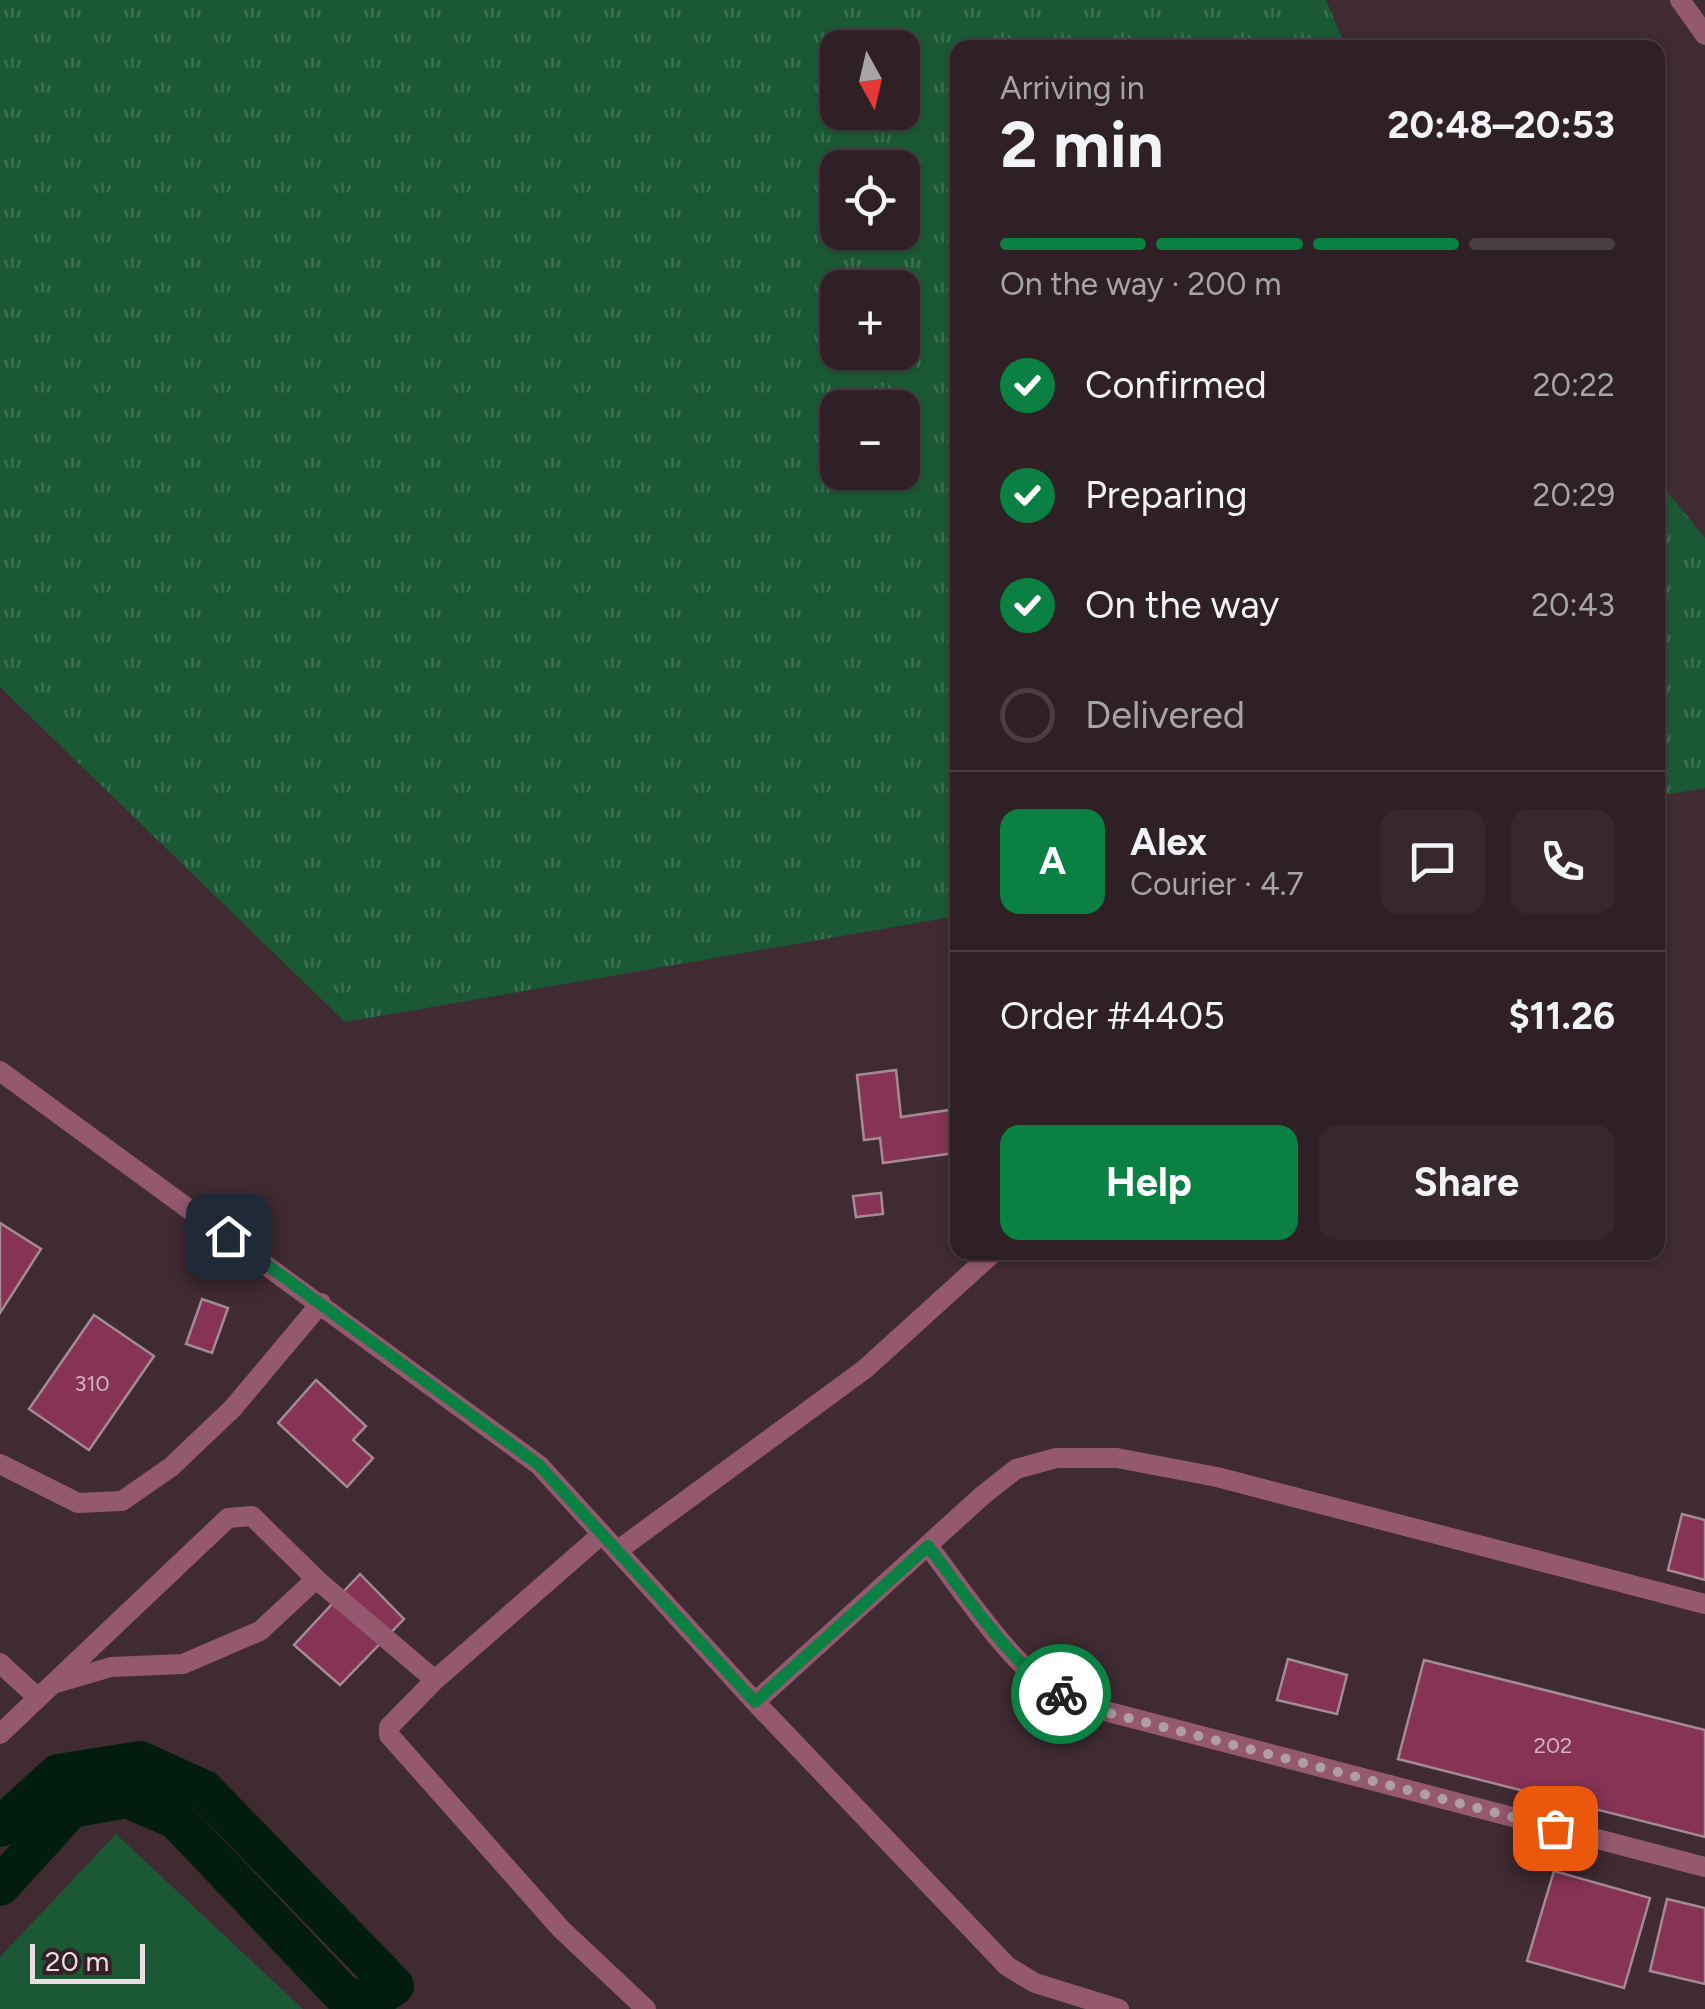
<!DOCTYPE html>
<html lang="en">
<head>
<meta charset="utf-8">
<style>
  :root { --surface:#2f2025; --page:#37282d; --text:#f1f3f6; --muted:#a7a3a7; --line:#4a3e42; --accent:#0b8043 }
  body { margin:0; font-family:Figtree,sans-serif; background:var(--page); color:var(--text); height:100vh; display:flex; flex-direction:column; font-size:38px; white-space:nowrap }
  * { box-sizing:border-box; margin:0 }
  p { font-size:32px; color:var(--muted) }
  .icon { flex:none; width:55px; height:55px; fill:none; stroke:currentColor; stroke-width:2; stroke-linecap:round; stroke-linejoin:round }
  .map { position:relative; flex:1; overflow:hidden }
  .panel { position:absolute; left:950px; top:40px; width:715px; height:1220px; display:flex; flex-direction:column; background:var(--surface); border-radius:20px; box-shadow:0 2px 8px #0004,0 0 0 2px var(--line) }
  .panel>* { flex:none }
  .needle { width:65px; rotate:172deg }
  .buttons { position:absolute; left:820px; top:30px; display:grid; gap:20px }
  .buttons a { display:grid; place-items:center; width:100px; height:100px; border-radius:20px; background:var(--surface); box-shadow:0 2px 8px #0004,0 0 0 2px var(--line); font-size:50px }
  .scale { position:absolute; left:30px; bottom:25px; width:115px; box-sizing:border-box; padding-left:10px; border:5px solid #ebdee2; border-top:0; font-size:28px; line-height:35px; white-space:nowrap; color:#ebdee2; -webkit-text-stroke:8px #342128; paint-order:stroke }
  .pin { position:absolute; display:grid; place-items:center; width:85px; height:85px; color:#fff; margin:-42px; border-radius:20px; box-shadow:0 5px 15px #0006 }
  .courier { position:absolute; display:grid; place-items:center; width:100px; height:100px; margin:-50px; border:8px solid #0b8043; border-radius:50%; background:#fff; color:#222; box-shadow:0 2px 12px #0007 }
  .head em { font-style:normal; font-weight:700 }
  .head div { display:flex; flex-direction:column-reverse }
  .head { display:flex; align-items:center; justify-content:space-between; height:170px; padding:0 50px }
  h1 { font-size:65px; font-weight:700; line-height:75px }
  .bar { display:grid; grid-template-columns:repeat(4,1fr); gap:15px 10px; align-content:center; height:120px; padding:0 50px }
  .bar i { height:12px; border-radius:8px; background:var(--line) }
  .bar .current { background:var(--accent) }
  .bar p { grid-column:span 4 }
  .line { display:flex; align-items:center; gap:25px; padding:0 50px; border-top:2px solid var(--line) }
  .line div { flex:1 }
  .round { display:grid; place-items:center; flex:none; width:105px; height:105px; border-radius:20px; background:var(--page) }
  ol { padding:0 50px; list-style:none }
  li { display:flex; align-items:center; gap:30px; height:110px }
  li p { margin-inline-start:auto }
  li .icon { padding:10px; border-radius:50%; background:var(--accent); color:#fff; stroke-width:4 }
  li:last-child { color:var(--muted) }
  li i { width:55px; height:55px; border:5px solid var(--line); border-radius:50% }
  .button { display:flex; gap:20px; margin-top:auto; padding:20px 50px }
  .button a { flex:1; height:115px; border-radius:20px; background:var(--accent); color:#fff; font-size:40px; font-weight:700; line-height:115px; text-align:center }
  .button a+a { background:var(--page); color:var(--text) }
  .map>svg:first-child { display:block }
</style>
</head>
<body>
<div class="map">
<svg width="1705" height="2009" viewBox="0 0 1705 2009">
  <defs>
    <pattern id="grass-tufts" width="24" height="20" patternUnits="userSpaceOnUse" patternTransform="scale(2.5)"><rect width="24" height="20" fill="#1b5936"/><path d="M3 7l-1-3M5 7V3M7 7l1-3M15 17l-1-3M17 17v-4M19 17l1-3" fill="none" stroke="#3c7053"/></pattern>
  </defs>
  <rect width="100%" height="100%" fill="#3f2b31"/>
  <path fill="url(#grass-tufts)" fill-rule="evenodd" d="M0,0H1326L1346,47L958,48L957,916L345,1022L0,687ZM838,48H902V112H838ZM838,168H902V232H838ZM838,288H902V352H838ZM838,408H902V472H838Z
    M1658,480L1705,538V788L1658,796Z"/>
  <path fill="#1b5936" d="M116,1834L303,2009H0V1957Z"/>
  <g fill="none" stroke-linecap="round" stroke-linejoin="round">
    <path stroke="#021d0d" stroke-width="40" d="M0,1827L58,1774L140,1761L204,1790L394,1986L373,1999L346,1998L176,1819L127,1798L71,1808L0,1886"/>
  </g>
  <path fill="#863355" stroke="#a48b93" stroke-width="2.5" d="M896,1070L901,1117L949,1110L955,1153L883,1163L880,1138L864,1140L857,1075Z
    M881,1193L883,1214L856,1217L853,1196Z
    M0,1223L41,1249L0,1313Z
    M202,1299L228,1308L212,1353L186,1344Z
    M94,1315L154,1356L89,1450L29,1409Z
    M316,1380L366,1426L353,1440L373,1458L347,1487L278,1423Z
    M1682,1514L1705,1520V1580L1668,1570Z
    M360,1574L404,1619L340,1685L294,1645Z
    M1288,1659L1347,1675L1337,1714L1277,1700Z
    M1424,1660L1705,1730V1837L1398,1759Z
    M1554,1871L1650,1898L1624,1988L1527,1961Z
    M1667,1899L1705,1908V1984L1650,1971Z"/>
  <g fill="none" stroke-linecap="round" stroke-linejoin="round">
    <path stroke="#94596e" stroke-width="20" d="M1680,0L1705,35
      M0,1071L539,1465L755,1702L1007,1966L1035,1983L1119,2009
      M0,1464L78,1503L122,1501L171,1467L233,1408L321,1303
      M602,1534L435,1680L389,1727V1735L561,1929L646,2009
      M928,1546C960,1587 1010,1664 1053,1690C1069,1699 1088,1705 1105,1711L1705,1867
      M617,1551L865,1369L994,1252
      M0,1663L36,1696
      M53,1684L111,1667L183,1664L260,1631L316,1579
      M755,1702L983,1495L1016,1469L1056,1458H1117L1217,1477L1705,1604
      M0,1734L228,1518L252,1516L316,1579L435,1680"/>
  </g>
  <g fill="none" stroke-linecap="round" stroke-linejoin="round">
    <path stroke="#af9fa4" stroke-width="10" stroke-dasharray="0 18" d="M1061,1694L1105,1712L1555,1828"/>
    <path stroke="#0b8043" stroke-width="12" d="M228,1236L539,1465L755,1702L928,1546C960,1587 1016,1672 1061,1694"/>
  </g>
  <g text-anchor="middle" stroke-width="9" stroke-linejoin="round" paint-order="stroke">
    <g font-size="22" fill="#d2b3bf">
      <text x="92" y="1391">310</text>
      <text x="1553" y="1753">202</text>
    </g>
  </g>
</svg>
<div class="buttons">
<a><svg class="needle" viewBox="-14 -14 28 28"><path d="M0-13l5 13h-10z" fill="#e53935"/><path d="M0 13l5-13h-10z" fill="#a7a3a7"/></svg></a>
<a><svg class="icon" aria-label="locate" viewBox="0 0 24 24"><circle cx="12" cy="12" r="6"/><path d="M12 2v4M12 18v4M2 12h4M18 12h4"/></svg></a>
<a>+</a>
<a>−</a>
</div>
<div class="scale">20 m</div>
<div class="pin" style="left:1555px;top:1828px;background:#ea580c"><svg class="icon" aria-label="bag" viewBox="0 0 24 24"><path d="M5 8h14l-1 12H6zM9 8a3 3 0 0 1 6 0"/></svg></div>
<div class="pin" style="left:228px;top:1236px;background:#1f2937"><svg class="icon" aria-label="home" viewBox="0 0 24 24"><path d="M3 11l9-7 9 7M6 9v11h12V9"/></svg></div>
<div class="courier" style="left:1061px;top:1694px"><svg class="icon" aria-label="bike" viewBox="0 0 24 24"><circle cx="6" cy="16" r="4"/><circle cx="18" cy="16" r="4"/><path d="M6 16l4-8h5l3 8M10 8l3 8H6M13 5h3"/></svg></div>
<section class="panel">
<div class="head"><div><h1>2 min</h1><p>Arriving in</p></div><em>20:48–20:53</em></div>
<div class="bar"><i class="current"></i><i class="current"></i><i class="current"></i><i></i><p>On the way · 200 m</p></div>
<ol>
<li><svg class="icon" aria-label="check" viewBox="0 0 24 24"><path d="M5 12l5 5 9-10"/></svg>Confirmed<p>20:22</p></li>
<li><svg class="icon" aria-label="check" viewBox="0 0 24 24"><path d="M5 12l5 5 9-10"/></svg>Preparing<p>20:29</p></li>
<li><svg class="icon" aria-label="check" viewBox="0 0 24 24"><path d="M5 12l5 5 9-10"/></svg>On the way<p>20:43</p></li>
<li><i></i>Delivered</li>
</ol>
<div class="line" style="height:180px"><b class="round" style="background:var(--accent);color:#fff">A</b><div><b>Alex</b><p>Courier · 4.7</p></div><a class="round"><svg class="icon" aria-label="chat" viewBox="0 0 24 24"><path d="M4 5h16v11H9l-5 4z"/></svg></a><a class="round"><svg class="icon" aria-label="phone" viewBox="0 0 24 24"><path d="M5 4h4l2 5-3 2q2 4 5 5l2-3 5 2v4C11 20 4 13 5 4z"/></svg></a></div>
<div class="line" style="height:130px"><div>Order #4405</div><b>$11.26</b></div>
<div class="button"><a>Help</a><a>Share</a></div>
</section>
</div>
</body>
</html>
